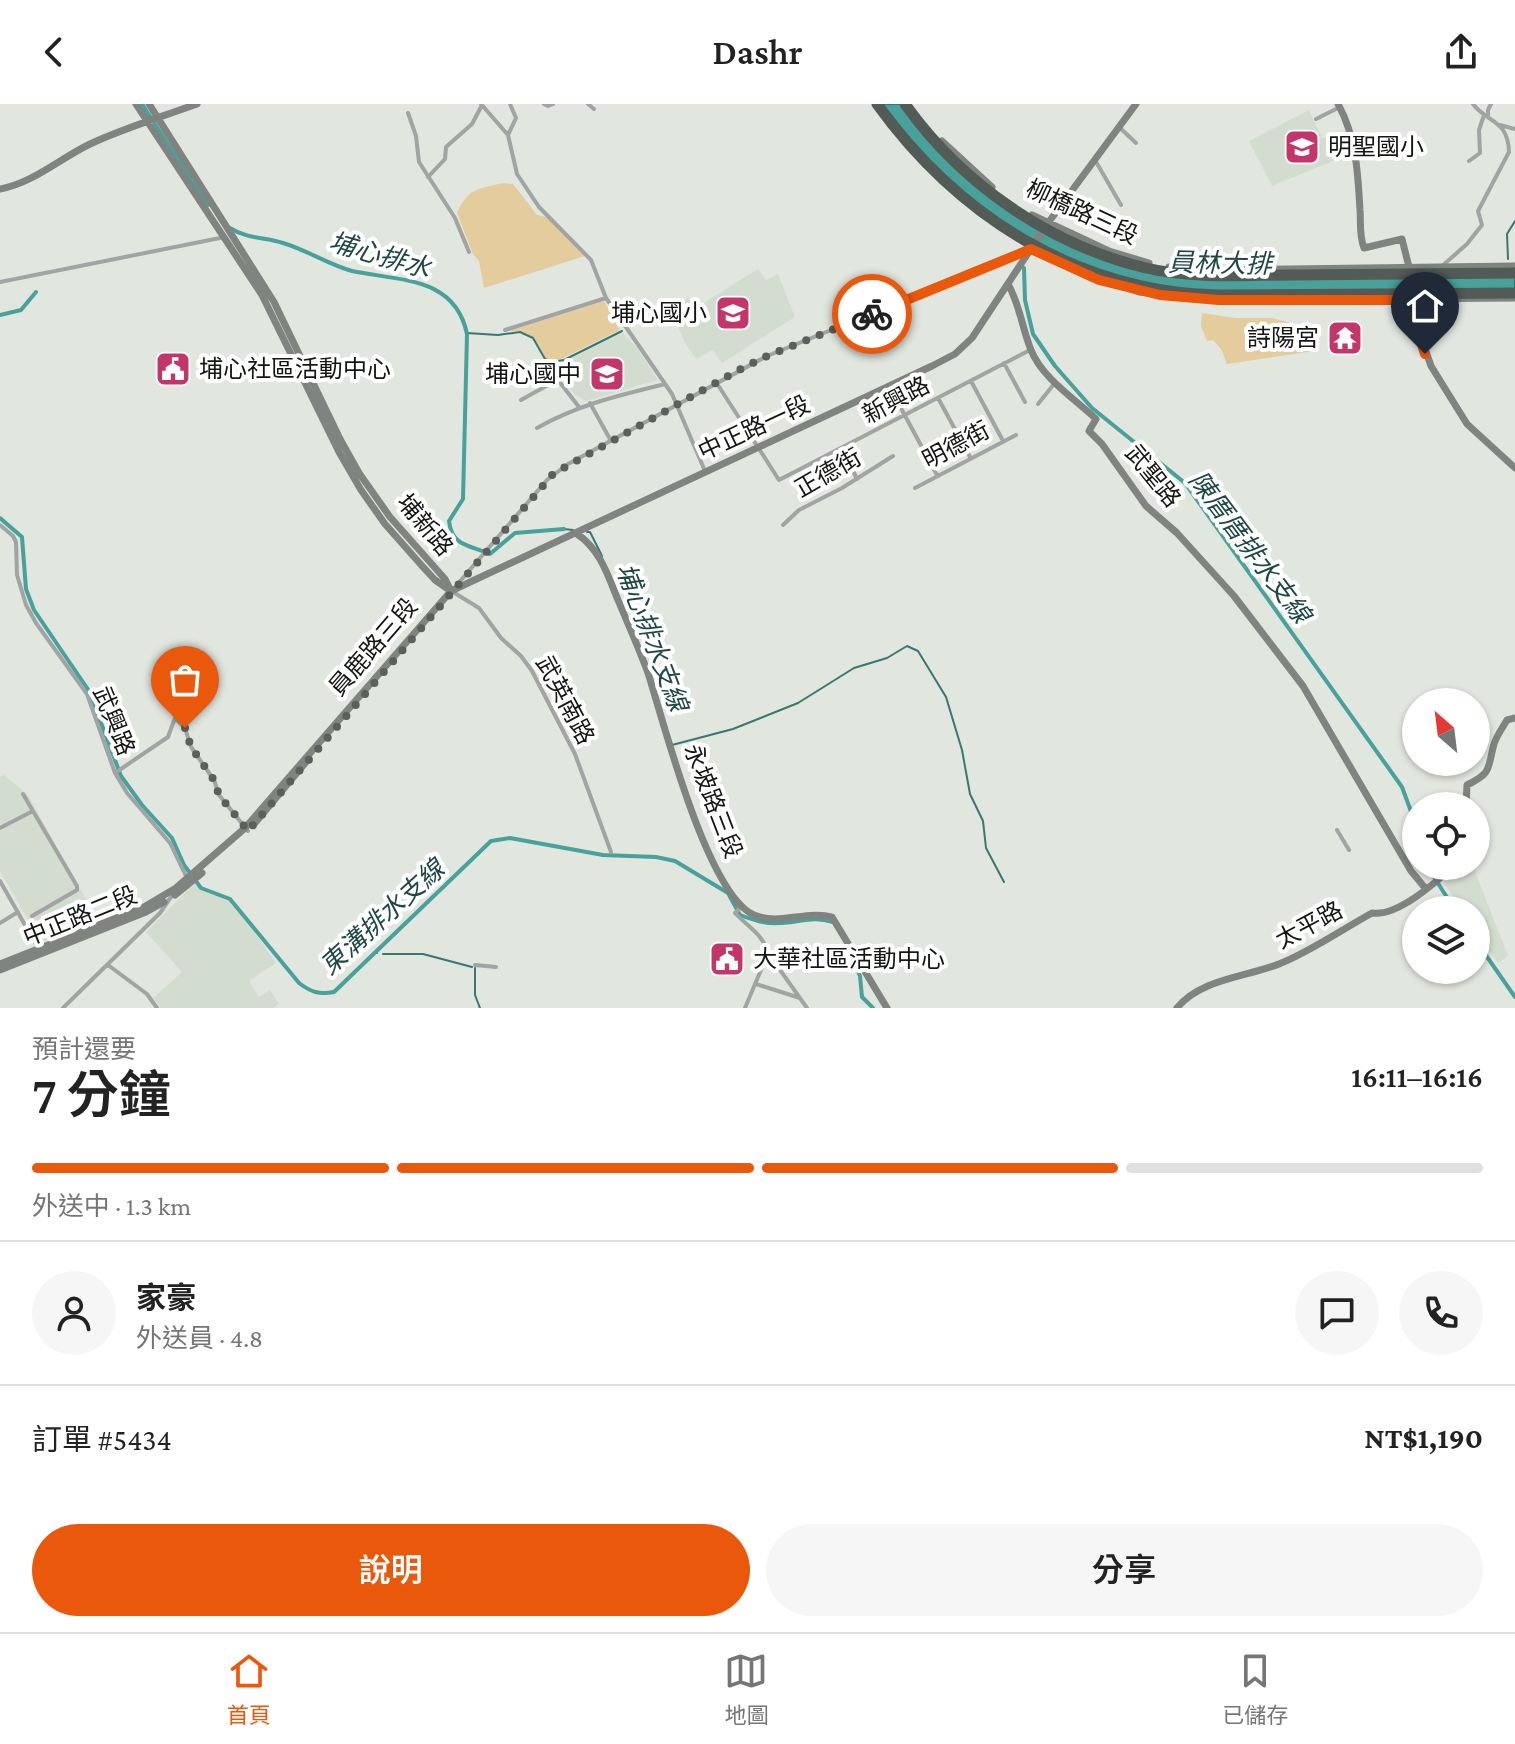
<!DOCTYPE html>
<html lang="zh-TW">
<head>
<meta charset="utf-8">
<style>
  :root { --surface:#fff; --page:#f6f6f6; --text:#222; --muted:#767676; --line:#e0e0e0; --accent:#ea580c }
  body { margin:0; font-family:"Crimson Pro","Noto Sans TC",serif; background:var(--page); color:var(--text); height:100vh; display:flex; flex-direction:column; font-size:30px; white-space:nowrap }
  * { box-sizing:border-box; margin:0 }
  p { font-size:26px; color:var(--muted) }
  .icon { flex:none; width:44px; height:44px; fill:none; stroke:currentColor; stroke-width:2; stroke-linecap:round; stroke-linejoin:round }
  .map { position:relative; height:904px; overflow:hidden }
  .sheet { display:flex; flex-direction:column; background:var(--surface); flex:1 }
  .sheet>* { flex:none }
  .needle { width:52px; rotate:332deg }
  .controls { position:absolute; left:1402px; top:584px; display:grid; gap:16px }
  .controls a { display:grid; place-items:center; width:88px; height:88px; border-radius:50%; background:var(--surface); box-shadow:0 2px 6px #0004; font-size:40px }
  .pin { position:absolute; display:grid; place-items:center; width:68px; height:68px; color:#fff; margin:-82px -34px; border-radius:50% 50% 50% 0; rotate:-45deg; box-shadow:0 0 8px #0007 }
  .pin .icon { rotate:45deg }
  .courier { position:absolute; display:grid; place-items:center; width:80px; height:80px; margin:-40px; border:6px solid #ea580c; border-radius:50%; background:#fff; color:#222; box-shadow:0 2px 10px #0007 }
  .headline em { font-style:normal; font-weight:600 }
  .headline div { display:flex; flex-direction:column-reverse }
  .headline { display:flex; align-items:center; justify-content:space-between; height:136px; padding:0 32px }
  h1 { font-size:52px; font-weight:600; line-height:60px }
  .bar { display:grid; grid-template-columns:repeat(4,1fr); gap:12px 8px; align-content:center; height:96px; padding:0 32px }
  .bar i { height:10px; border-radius:6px; background:var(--line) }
  .bar .selected { background:var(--accent) }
  .bar p { grid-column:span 4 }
  .line { display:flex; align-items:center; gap:20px; padding:0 32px; border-top:2px solid var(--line) }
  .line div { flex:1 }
  .round { display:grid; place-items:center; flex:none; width:84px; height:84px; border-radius:42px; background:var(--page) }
  .button { display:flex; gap:16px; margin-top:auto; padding:16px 32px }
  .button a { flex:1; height:92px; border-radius:48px; background:var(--accent); color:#fff; font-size:32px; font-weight:600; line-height:92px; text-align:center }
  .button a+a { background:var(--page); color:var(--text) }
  header { display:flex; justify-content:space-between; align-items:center; height:104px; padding:0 32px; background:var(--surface); font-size:36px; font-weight:600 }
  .tabs { display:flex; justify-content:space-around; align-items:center; height:112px; border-top:2px solid var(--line); background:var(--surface); font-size:22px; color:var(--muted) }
  .tabs a { display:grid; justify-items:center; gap:4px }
  .tabs .selected { color:var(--accent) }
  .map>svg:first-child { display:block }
</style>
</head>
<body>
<header><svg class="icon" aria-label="back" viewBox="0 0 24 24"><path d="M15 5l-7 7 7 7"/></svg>Dashr<svg class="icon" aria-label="share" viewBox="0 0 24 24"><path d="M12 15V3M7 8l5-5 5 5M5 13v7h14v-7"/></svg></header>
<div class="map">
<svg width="1515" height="904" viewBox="0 0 1515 904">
  <rect width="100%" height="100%" fill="#e1e6df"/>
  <path fill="#d3ddcf" d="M1309,6L1322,34L1349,26L1352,49L1272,82L1249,37Z
    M758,165L766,176L778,170L795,213L722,259L713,246L696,255L684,237L671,205L688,194L697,203Z
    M622,228L637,244L658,276L586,297L575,291L555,263Z
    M4,671L28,691L96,813L41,839L0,767V673Z
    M1462,762H1473L1508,852L1498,859L1476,828V806H1462L1444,779Z
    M194,780L222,790L239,806L276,859L249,877L259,893L270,886L279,900L273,904H161L153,894L182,868L146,828Z"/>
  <path fill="#e5cc9d" d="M503,79L513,80L537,111L546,113L585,152L484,184L479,157L473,150L457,109C468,84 478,85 503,79Z
    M604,197L620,226L549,261C537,239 536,227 509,227Z
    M1202,209L1235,214H1272L1294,220L1319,223L1314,247L1227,260L1221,245L1213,236L1207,237L1201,222Z"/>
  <path fill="#48a19b" stroke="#387772" stroke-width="2" d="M881,0H901L1027,119L1144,168L1515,171V187L1210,189C1108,179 1003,138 932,61C914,42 898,20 881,0Z"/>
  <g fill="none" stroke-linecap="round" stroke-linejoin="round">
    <path stroke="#387772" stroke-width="2" d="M1508,155L1507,130L1515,117
      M467,229L498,231L520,228L533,234L545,255L552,258L564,256L622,227
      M564,425L573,426
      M587,428H590L602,452
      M672,641L733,625L798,599L854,564L887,554L907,542L918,547L946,593L962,646L970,690L983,717L986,744L1004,778
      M375,848L377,849
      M383,850H423L472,863
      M475,864V891L480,904"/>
    <path stroke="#48a19b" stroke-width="4" d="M142,0L208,101
      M230,124C247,135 264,133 283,139C307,146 329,161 352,167C399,177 455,172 467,230L463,395L449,417C452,443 470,441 490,450L515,429L564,425
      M1024,164L1025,196L1033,230L1055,262L1092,304L1185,379L1402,683L1416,721
      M0,211L21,206L36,188
      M0,414L22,433L26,485L34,506L89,587L121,672L142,701L172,734L184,761L201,784L230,795L299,879C311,888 319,891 334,888L491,737L510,734L603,751L656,753L675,757L728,789L740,811C753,816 765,820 779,819C798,819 814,811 832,818
      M1427,762L1455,806
      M1476,837L1515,893
      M848,846L860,872L862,893L873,904"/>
    <path stroke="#a0a4a2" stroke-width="4" d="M481,0L508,31L517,70L539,103L591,156L606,194L672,290L705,367
      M544,0L548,2L553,0
      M588,0L594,5
      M408,9L416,32L419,58L455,114L469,148
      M1488,12V6L1491,0
      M1316,15L1340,3
      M1500,21L1515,25
      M1119,23L1136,39
      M508,31L516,14L510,0
      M1095,56L1121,101
      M1469,57L1480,49L1479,26L1484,11
      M428,73L445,55L446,43L472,20L482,1
      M1442,162L1467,140L1482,121L1478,107L1509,48C1508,15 1487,19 1473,0
      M0,178L225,133
      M505,226L606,194
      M544,258L579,303
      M1004,259L1025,298
      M971,277L1002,335
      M716,278L779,376L1030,246
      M889,282L937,371
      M938,294L970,353
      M521,296L557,276
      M590,299L611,337
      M1038,300L1054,280
      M537,324C577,301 620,291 665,280
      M842,345L857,375
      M915,384L1016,331
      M0,421L13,432L16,438L17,471L26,501L36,519L87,590L115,669L127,689L170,739L187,774
      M783,421L799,406L842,384L893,352
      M456,482L547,376L568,360L767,252L1029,146
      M453,488L479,504L501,534L521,552L532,567L575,650L611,748
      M115,669L168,633L175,614L185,624L191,643L214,676L219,691L248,727
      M23,690L77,782V786L32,812
      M0,724L33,707
      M1337,726L1349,746
      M0,777L38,844
      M741,803L735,809C747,822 763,830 768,849L745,904
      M0,819L18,808
      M768,849L807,904
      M108,861L147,890L157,904
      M475,861L496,863
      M756,880L800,894
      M63,904L160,809L173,790"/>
    <path stroke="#7f8481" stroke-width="7" d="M136,0L262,191L339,348L361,386L385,420L423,463L435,476L451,487
      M149,0L274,198L340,335L359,369L390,413L445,475L450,485
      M1338,0C1356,32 1358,69 1360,106C1361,119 1359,131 1364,144L1402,135L1409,163L1408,196L1431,262L1467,320L1515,364
      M942,37L992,83
      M0,85C33,79 59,55 90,40C124,24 161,13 197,0
      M1032,111L1109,147L1149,159
      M1169,163L1220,166L1515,162
      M1079,168L1139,188L1203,195
      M1008,180C1020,201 1022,224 1031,246C1042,274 1075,295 1096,315L1089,327L1102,340L1146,402L1177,429L1234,492L1303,582L1411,767L1426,785
      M1267,196L1515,194
      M577,430C600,445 608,472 618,496C628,520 639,544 648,569C664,619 707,790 754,811C778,822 807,806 832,813L887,904
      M1466,702L1467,681C1493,668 1487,665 1494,640C1497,631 1503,623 1507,616L1515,614
      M255,719L306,658
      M175,791L202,769
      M0,860L144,803L176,784L245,724L451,487L932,262L955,250L972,234L1048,119L1136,0
      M0,866L146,808L164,798
      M1177,904C1200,875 1246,873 1279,860C1308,849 1343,825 1372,809C1397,813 1435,779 1454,762"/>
    <path stroke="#535b56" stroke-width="11" d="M877,0C958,112 1077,188 1218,191L1515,189
      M905,0C962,80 1050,141 1146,164C1193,175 1243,171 1291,171C1365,170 1440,169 1515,169"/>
  </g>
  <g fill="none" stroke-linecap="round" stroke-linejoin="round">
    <path stroke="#5c5f5a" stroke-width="8" stroke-dasharray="0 14.4" d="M185,624L191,643L214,676L219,691L248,727L553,370L739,266L767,252L872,210"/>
    <path stroke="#ea580c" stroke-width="10" d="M872,210L1031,145L1099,176L1160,191L1219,196H1408L1425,250"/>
  </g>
  <defs>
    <symbol id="school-square" viewBox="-11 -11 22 22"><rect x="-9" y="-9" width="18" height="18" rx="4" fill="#c2366b" stroke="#fff"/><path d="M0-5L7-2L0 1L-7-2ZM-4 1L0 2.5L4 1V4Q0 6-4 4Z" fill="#fff"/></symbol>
    <symbol id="temple-square" viewBox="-11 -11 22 22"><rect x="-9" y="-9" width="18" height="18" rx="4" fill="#c2366b" stroke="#fff"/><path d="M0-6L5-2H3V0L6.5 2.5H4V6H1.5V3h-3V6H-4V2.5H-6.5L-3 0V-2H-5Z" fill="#fff"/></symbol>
    <symbol id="civic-square" viewBox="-11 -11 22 22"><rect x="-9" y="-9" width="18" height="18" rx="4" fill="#c2366b" stroke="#fff"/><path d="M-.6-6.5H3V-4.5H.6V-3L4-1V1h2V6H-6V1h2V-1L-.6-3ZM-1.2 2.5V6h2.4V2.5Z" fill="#fff"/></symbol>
  </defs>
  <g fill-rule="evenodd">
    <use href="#school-square" x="1282" y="23" width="40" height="40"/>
    <use href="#school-square" x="713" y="189" width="40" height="40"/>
    <use href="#temple-square" x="1325" y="214" width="40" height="40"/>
    <use href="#civic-square" x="153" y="245" width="40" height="40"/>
    <use href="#school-square" x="587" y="250" width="40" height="40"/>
    <use href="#civic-square" x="707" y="835" width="40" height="40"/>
  </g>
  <g text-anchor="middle" stroke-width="8" stroke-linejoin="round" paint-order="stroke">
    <g font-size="24" fill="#141613" stroke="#fff" text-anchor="start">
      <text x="1328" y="51">明聖國小</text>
      <text x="707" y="217" text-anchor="end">埔心國小</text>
      <text x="1319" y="242" text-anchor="end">詩陽宮</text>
      <text x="199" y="273">埔心社區活動中心</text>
      <text x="581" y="278" text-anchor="end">埔心國中</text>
      <text x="753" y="863">大華社區活動中心</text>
    </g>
    <g font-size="24" fill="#141613" stroke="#fff">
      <text transform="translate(1082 108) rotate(25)" y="8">柳橋路三段</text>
      <text transform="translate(896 296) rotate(-28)" y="8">新興路</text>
      <text transform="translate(754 324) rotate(-25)" y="8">中正路一段</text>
      <text transform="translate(956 341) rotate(-28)" y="8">明德街</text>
      <text transform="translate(828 369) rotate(-30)" y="8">正德街</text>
      <text transform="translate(1153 372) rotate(51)" y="8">武聖路</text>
      <text transform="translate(425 421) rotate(50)" y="8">埔新路</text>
      <text transform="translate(373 543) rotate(-49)" y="8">員鹿路三段</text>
      <text transform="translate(565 596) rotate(62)" y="8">武英南路</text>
      <text transform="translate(114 617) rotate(68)" y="8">武興路</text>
      <text transform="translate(713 697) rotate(69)" y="8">永坡路三段</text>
      <text transform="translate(80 812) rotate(-22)" y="8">中正路二段</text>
      <text transform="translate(1309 821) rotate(-28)" y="8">太平路</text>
    </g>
    <g font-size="26" font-style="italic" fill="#1f4845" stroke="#fff">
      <text transform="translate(380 151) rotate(16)" y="9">埔心排水</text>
      <text transform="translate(1220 159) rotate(1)" y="9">員林大排</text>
      <text transform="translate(1250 443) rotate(53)" y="9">陳厝厝排水支線</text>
      <text transform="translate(652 533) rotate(69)" y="9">埔心排水支線</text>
      <text transform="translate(382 813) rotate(-42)" y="9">東溝排水支線</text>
    </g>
  </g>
</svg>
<div class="controls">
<a><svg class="needle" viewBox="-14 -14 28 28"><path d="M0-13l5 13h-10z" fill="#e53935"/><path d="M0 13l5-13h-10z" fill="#767676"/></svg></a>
<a><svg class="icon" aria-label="locate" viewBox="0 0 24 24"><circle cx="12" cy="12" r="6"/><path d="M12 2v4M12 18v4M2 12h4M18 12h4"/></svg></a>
<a><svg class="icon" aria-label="layers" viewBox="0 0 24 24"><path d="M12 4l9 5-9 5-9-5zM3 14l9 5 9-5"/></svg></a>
</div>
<div class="pin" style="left:185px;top:624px;background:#ea580c"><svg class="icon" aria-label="bag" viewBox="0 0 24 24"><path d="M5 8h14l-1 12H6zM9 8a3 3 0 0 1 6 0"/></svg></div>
<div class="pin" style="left:1425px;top:250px;background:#1f2937"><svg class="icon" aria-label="home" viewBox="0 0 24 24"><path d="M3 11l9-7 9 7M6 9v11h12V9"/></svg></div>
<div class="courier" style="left:872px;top:210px"><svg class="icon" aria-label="bike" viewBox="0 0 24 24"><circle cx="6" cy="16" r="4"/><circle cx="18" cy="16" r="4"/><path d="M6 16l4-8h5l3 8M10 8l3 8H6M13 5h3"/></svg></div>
</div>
<section class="sheet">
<div class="headline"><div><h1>7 分鐘</h1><p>預計還要</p></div><em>16:11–16:16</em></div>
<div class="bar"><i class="selected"></i><i class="selected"></i><i class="selected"></i><i></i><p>外送中 · 1.3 km</p></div>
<div class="line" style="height:144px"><a class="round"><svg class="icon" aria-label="person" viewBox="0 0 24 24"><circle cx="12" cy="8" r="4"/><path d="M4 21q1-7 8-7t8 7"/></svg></a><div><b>家豪</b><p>外送員 · 4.8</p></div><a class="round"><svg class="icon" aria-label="chat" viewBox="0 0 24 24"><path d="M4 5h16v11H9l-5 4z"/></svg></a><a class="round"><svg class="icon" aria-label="phone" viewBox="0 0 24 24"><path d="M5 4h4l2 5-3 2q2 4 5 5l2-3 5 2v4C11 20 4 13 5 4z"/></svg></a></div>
<div class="line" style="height:104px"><div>訂單 #5434</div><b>NT$1,190</b></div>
<div class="button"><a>說明</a><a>分享</a></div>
</section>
<nav class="tabs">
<a class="selected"><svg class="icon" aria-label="home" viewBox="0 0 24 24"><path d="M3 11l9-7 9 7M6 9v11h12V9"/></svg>首頁</a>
<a><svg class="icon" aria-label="map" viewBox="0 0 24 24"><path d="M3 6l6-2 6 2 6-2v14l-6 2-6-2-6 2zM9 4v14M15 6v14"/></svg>地圖</a>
<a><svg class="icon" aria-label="saved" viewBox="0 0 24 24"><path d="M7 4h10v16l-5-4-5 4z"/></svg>已儲存</a>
</nav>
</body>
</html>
